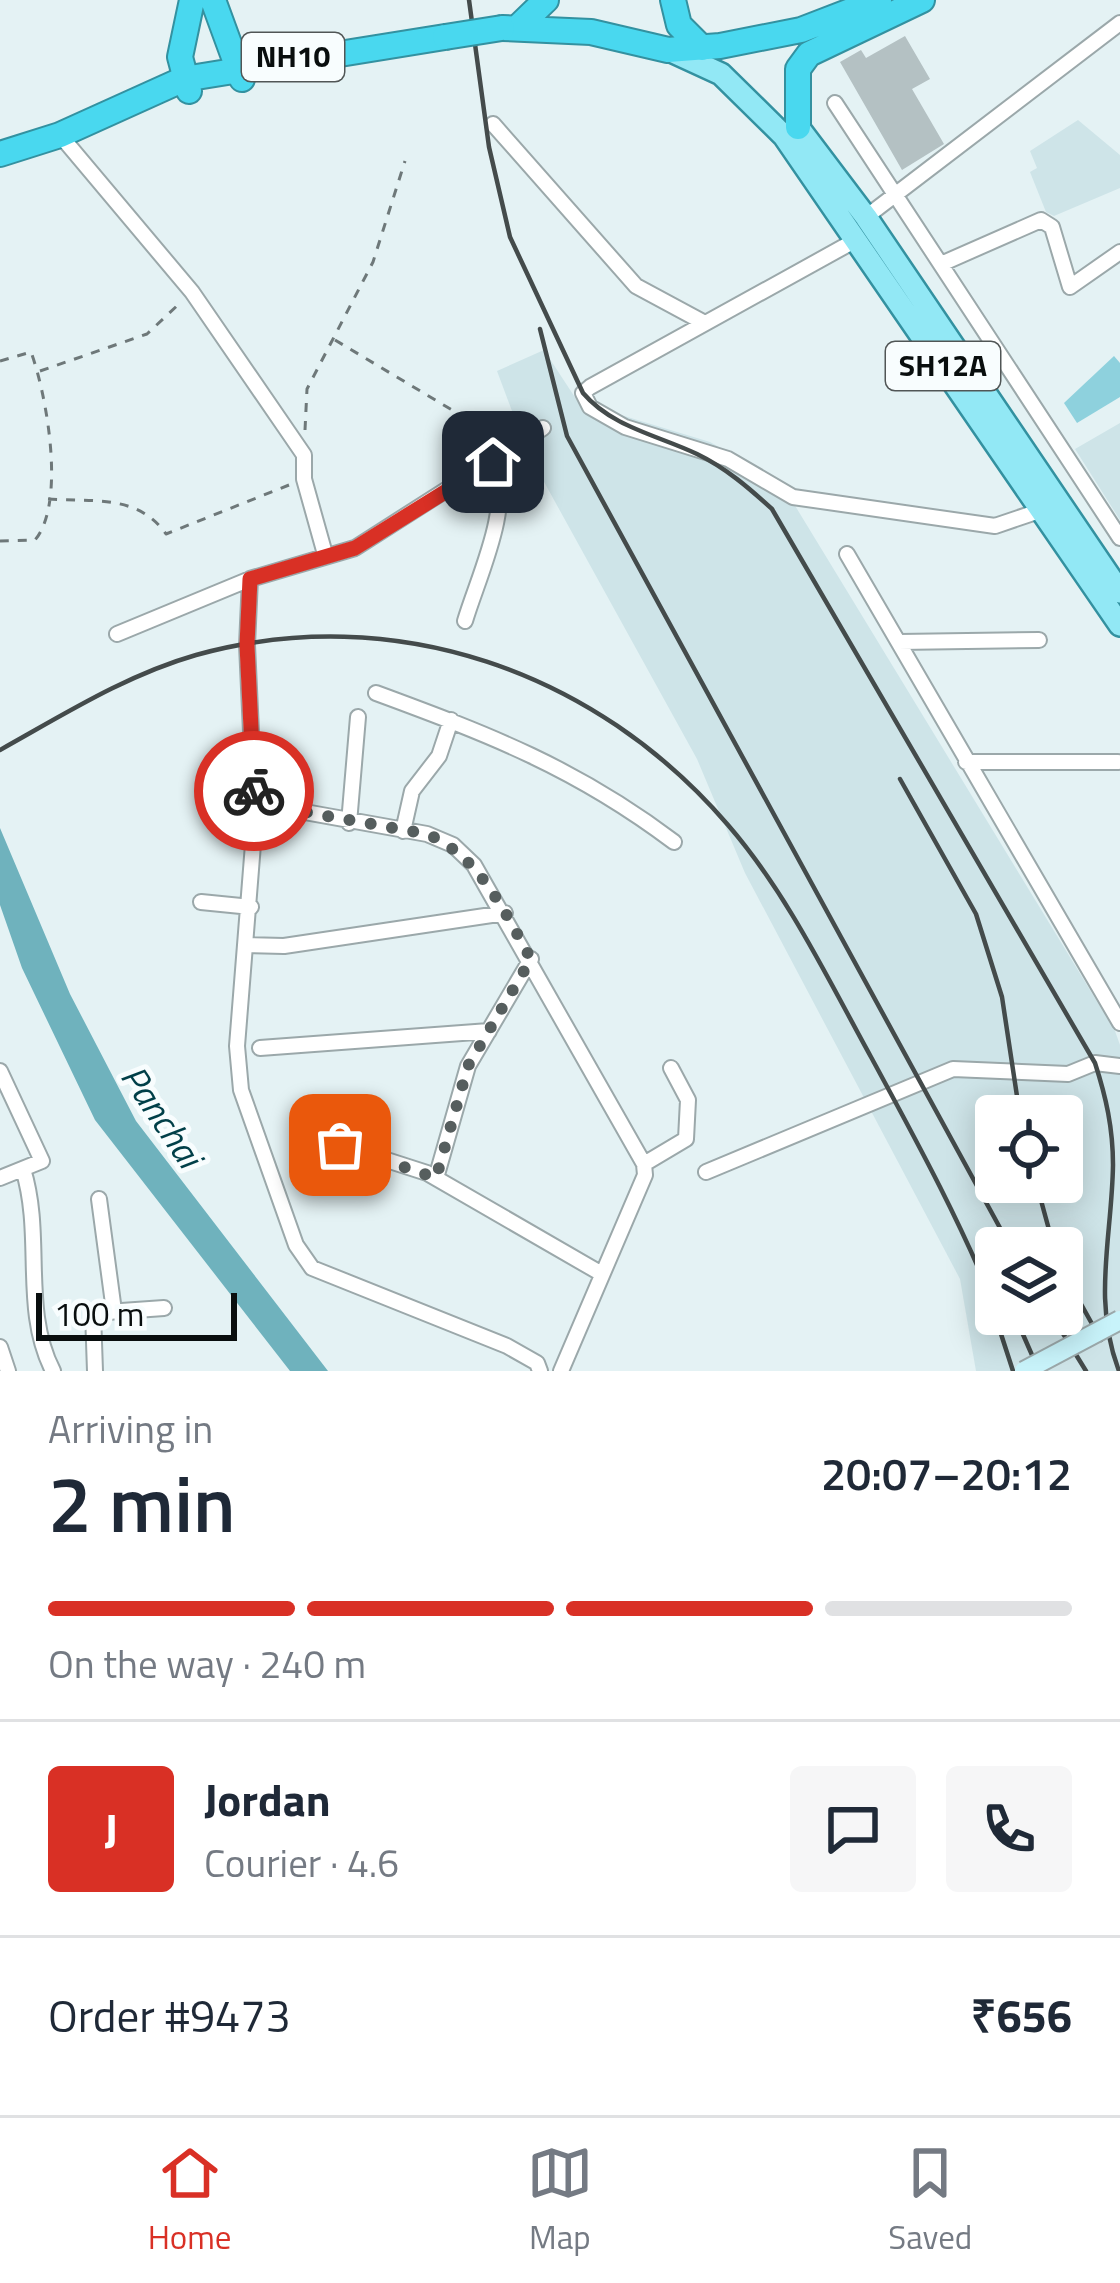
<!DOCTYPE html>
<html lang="en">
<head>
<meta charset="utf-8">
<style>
  :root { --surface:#fff; --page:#f6f6f7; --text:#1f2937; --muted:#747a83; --line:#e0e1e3; --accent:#d93025 }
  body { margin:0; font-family:"Titillium Web",sans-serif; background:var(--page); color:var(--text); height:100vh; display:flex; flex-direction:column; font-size:45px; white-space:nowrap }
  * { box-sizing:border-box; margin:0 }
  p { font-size:39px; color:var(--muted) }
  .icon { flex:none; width:66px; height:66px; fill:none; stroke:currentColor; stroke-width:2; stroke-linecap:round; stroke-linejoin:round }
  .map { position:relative; height:1371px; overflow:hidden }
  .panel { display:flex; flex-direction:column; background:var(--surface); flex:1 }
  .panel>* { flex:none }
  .fabs { position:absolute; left:975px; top:1095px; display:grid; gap:24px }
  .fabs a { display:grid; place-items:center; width:108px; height:108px; border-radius:12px; background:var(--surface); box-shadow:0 6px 30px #0003; font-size:60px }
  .scale { position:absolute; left:36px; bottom:30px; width:201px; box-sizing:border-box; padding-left:12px; border:6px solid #090e0e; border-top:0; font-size:33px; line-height:42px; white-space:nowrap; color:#090e0e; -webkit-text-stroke:9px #f8fdfe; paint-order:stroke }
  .pin { position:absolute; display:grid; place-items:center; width:102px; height:102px; color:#fff; margin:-51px; border-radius:24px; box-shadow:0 6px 18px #0006 }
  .courier { position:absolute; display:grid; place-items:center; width:120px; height:120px; margin:-60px; border:9px solid #d93025; border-radius:50%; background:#fff; color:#222; box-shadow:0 3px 15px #0007 }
  .overview em { font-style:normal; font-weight:600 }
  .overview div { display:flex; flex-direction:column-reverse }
  .overview { display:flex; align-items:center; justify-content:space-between; height:204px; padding:0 48px }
  h1 { font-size:78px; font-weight:600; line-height:90px }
  .bar { display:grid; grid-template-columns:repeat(4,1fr); gap:18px 12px; align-content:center; height:144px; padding:0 48px }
  .bar i { height:15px; border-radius:9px; background:var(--line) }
  .bar .active { background:var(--accent) }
  .bar p { grid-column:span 4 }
  .line { display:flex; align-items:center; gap:30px; padding:0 48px; border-top:3px solid var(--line) }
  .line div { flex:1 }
  .round { display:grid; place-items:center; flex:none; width:126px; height:126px; border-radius:12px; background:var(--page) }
  .tab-bar { display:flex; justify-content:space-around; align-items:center; height:168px; border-top:3px solid var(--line); background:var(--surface); font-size:33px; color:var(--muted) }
  .tab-bar a { display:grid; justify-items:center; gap:6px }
  .tab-bar .active { color:var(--accent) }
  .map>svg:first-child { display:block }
</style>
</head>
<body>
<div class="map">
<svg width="1120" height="1371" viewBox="0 0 1120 1371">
  <rect width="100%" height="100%" fill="#e4f2f4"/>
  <path fill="#cee4e8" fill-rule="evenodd" d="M1078,120L1120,155V188L1054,216L1046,212L1030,172L1037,168L1030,151Z
    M544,350L578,402L710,442L780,481L1115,1031L1120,1045V1371H976L960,1279L745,873L697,759L527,451L497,371ZM996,1116H1062V1182H996ZM996,1248H1062V1314H996Z
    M1120,423V520L1075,449Z"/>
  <path fill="#8ed1dd" d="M1114,356L1120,363V397L1077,423L1064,403Z"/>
  <path fill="#6fb2bd" d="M0,828L70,994L136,1121L328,1371H290L95,1120L22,968L0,905Z"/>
  <path fill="#b4c1c3" d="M905,36L930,79L912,89L944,144L902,170L840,62L861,50L866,58Z"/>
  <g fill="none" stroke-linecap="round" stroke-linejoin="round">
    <defs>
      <path id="street" d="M835,103L1120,538
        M493,124L636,286L701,321
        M60,135L192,292L304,455V479L325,554
        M866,217L1120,23
        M856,240L590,387L583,393L590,407L625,427L728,459L793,497L995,526L1042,510
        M941,264L1041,220L1052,227L1070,287L1120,252
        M847,554L1120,1023
        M250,579L247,645L255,819L237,1046L241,1090L296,1245L312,1268L507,1346L537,1363L540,1371
        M465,621C478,577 514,504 493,462
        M117,634L250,579L355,548L543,428
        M899,642L1039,640
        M376,693C490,735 576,768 674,842
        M966,762H1118
        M255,803L427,834L453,845L474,865L644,1164L645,1175L561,1371
        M349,823L358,717
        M403,831L412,791L439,756L451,720
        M201,902L251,907
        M247,945L284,946L505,913
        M260,1048L489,1031
        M0,1071L42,1161L0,1178
        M303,1120L340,1145L427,1173L602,1274
        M644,1164L686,1139L688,1100L671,1068
        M23,1169C44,1236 21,1309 53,1371
        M706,1172L953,1069L1068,1074L1095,1063L1120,1066
        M436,1178L468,1066L531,959
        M99,1199L114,1311
        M0,1347L8,1371
        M95,1371L93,1313L164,1308"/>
      <path id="primary" d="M671,51L721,74L784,136L1120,625
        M798,127L866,217L1120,592"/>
      <path id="highway" d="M213,0L242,79
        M673,0L679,25L702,48
        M518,27L546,0
        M502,28L591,32L668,50L720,46L801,30L879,0
        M189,91L180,57L192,0
        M798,127V69L809,54L922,0
        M0,154L60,135L184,79L445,37"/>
    </defs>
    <use href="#street" stroke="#9ba8aa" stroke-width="18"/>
    <use href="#primary" stroke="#3391a0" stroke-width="26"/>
    <use href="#highway" stroke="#3391a0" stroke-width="28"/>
    <path stroke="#6e7879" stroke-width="3" stroke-dasharray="9 9" stroke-linecap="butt" d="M335,340L452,410L485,451
      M0,361L31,352C47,396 66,503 35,540L0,541
      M40,371L147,334L180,303
      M305,430L307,389L373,262L405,161
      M48,499C93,502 138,494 166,534L289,485"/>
    <use href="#street" stroke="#fff" stroke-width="14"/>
    <use href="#primary" stroke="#92e8f5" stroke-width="21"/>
    <use href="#highway" stroke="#49d8ef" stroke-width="24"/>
    <path stroke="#444b4b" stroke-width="4.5" d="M469,0L489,147L510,237L583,393C612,427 657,435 697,454C726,468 749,488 772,509L1095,1063C1106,1097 1113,1128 1113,1165C1112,1237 1092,1301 1119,1371
      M540,329L567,436L1011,1248
      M0,750C63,715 126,675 196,655C394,600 596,671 728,825C787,893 828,979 871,1057C916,1140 961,1222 996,1310
      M900,779L976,914L1002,997L1020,1116
      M1036,1182L1054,1248
      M1062,1270L1101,1340
      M989,1297L1013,1371
      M1014,1314L1039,1371
      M1051,1314L1086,1371"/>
    <defs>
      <path id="secondary-bridge" d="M1024,1371L1120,1320"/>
      <path id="highway-bridge" d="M445,37L502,28"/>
    </defs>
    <use href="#secondary-bridge" stroke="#9ba8aa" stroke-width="22" stroke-linecap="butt"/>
    <use href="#highway-bridge" stroke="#3391a0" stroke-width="28" stroke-linecap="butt"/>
    <use href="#secondary-bridge" stroke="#c8f3fa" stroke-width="18"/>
    <use href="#highway-bridge" stroke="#49d8ef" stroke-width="24"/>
  </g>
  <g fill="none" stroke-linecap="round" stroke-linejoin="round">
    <path stroke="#565e5e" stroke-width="12" stroke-dasharray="0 21.6" d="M254,791L255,803L427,834C480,857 504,911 531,959L468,1066L436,1178L340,1145"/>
    <path stroke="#d93025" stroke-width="15" d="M254,791L247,645L250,579L355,548L493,462"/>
  </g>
  <g text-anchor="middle" stroke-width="10" stroke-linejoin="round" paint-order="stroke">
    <g fill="#f8fdfe" stroke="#515656" stroke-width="3">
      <rect x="242" y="33" width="102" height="48" rx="9"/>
      <rect x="886" y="342" width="114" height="48" rx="9"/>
    </g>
    <g font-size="30" font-weight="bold" fill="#090e0e">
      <text x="293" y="67">NH10</text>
      <text x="943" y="376">SH12A</text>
    </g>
    <g font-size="36" font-style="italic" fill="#003f48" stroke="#f8fdfe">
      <text transform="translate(162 1116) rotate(56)" y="13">Panchai</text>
    </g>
  </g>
</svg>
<div class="fabs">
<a><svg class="icon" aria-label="locate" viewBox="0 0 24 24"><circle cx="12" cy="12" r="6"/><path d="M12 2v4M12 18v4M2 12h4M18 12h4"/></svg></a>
<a><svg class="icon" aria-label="layers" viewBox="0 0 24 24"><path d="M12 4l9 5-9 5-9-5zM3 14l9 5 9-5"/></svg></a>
</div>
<div class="scale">100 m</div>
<div class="pin" style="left:340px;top:1145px;background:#ea580c"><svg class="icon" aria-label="bag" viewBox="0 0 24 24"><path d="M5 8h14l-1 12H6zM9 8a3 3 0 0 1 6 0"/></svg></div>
<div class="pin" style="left:493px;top:462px;background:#1f2937"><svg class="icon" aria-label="home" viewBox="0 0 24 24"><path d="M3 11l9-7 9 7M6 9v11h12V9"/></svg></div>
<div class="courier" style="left:254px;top:791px"><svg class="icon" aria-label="bike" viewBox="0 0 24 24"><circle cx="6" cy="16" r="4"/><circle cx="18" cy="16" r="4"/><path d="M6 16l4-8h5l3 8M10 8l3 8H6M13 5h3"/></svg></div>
</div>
<section class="panel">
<div class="overview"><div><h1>2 min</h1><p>Arriving in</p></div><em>20:07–20:12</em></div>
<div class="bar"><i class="active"></i><i class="active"></i><i class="active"></i><i></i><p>On the way · 240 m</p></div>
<div class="line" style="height:216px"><b class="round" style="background:var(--accent);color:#fff">J</b><div><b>Jordan</b><p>Courier · 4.6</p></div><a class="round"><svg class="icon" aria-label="chat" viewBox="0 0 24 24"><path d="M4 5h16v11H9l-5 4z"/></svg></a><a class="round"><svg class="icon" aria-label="phone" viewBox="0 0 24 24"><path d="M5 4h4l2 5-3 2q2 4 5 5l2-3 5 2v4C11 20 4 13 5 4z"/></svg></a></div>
<div class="line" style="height:156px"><div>Order #9473</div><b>₹656</b></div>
</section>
<nav class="tab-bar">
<a class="active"><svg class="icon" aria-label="home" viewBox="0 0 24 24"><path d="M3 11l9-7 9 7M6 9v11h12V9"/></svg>Home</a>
<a><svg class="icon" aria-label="map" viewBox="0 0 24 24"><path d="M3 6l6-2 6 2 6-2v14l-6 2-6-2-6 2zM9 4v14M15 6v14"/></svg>Map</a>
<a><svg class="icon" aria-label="saved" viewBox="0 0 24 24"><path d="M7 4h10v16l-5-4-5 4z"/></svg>Saved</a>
</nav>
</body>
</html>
